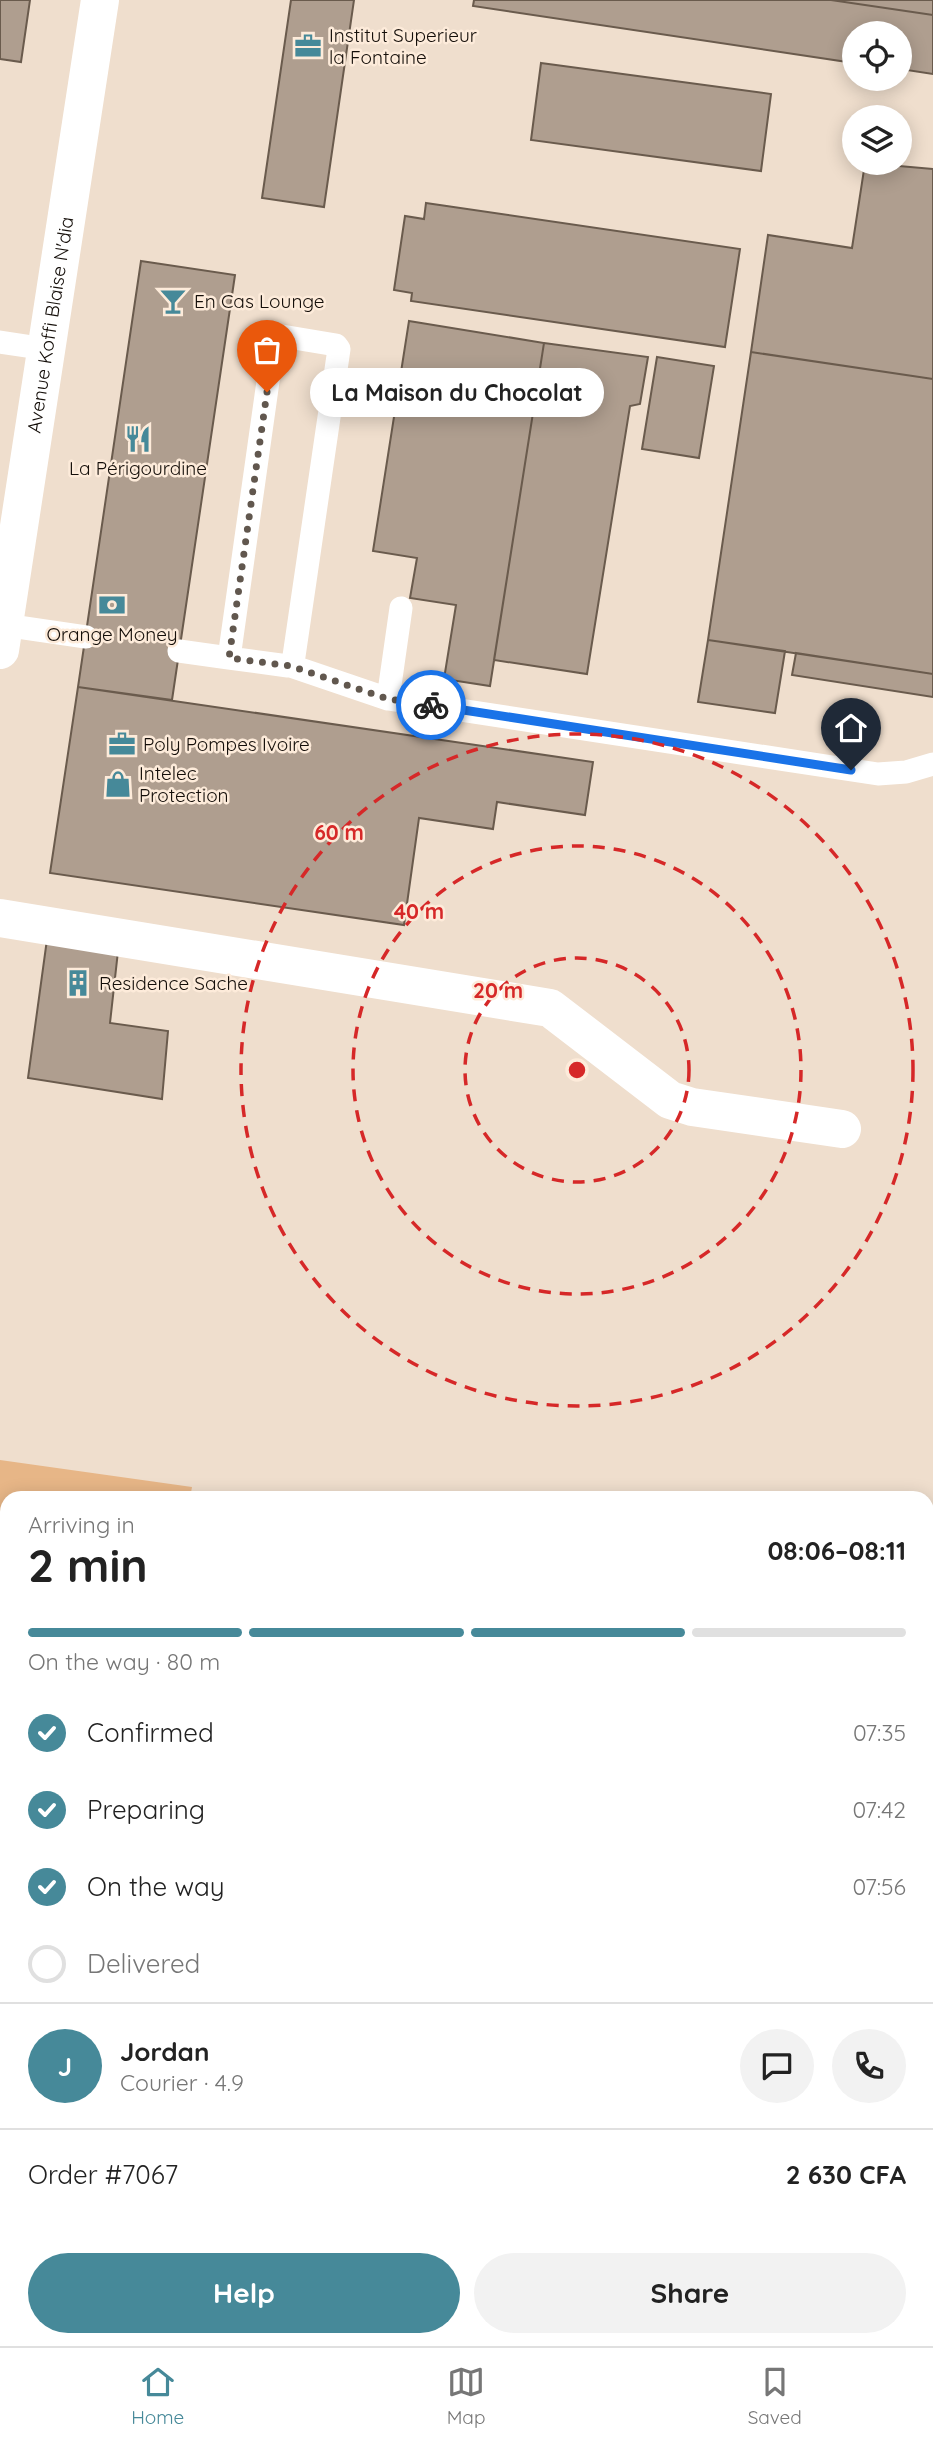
<!DOCTYPE html>
<html lang="en">
<head>
<meta charset="utf-8">
<style>
  :root { --surface:#fff; --page:#f2f2f2; --text:#222; --muted:#767676; --line:#e0e0e0; --accent:#468999 }
  body { margin:0; font-family:Quicksand,sans-serif; background:var(--page); color:var(--text); height:100vh; display:flex; flex-direction:column; font-size:26px; white-space:nowrap }
  * { box-sizing:border-box; margin:0 }
  p { font-size:23px; color:var(--muted) }
  .icon { flex:none; width:38px; height:38px; fill:none; stroke:currentColor; stroke-width:2; stroke-linecap:round; stroke-linejoin:round }
  .map { position:relative; flex:1; overflow:hidden }
  .drawer { position:absolute; left:0px; top:1491px; width:934px; height:856px; display:flex; flex-direction:column; background:var(--surface); border-radius:21px 21px 0 0; box-shadow:0 4px 18px #0003 }
  .drawer>* { flex:none }
  .fabs { position:absolute; left:842px; top:21px; display:grid; gap:14px }
  .fabs a { display:grid; place-items:center; width:70px; height:70px; border-radius:50%; background:var(--surface); box-shadow:0 4px 18px #0003; font-size:35px }
  .pin { position:absolute; display:grid; place-items:center; width:60px; height:60px; color:#fff; margin:-72px -30px; border-radius:50% 50% 50% 0; rotate:-45deg; box-shadow:0 0 7px #0007 }
  .pin .icon { rotate:45deg }
  .courier { position:absolute; display:grid; place-items:center; width:70px; height:70px; margin:-35px; border:5px solid #1a73e8; border-radius:50%; background:#fff; color:#222; box-shadow:0 2px 9px #0007 }
  .bubble { position:absolute; height:49px; border-radius:24px; background:var(--surface); box-shadow:0 4px 18px #0003; font-size:23px; font-weight:800; line-height:49px; text-align:center }
  .overview em { font-style:normal; font-weight:800 }
  .overview div { display:flex; flex-direction:column-reverse }
  .overview { display:flex; align-items:center; justify-content:space-between; height:119px; padding:0 28px }
  h1 { font-size:46px; font-weight:800; line-height:52px }
  .bar { display:grid; grid-template-columns:repeat(4,1fr); gap:10px 7px; align-content:center; height:84px; padding:0 28px }
  .bar i { height:9px; border-radius:5px; background:var(--line) }
  .bar .selected { background:var(--accent) }
  .bar p { grid-column:span 4 }
  .line { display:flex; align-items:center; gap:18px; padding:0 28px; border-top:2px solid var(--line) }
  .line div { flex:1 }
  .round { display:grid; place-items:center; flex:none; width:74px; height:74px; border-radius:37px; background:var(--page) }
  ol { padding:0 28px; list-style:none }
  li { display:flex; align-items:center; gap:21px; height:77px }
  li p { margin-inline-start:auto }
  li .icon { padding:7px; border-radius:50%; background:var(--accent); color:#fff; stroke-width:4 }
  li:last-child { color:var(--muted) }
  li i { width:38px; height:38px; border:4px solid var(--line); border-radius:50% }
  .button { display:flex; gap:14px; margin-top:auto; padding:14px 28px }
  .button a { flex:1; height:80px; border-radius:42px; background:var(--accent); color:#fff; font-size:28px; font-weight:800; line-height:80px; text-align:center }
  .button a+a { background:var(--page); color:var(--text) }
  .tab-bar { display:flex; justify-content:space-around; align-items:center; height:98px; border-top:2px solid var(--line); background:var(--surface); font-size:19px; color:var(--muted) }
  .tab-bar a { display:grid; justify-items:center; gap:4px }
  .tab-bar .selected { color:var(--accent) }
  .map>svg:first-child { display:block }
</style>
</head>
<body>
<div class="map">
<svg width="933" height="2346" viewBox="0 0 933 2346">
  <rect width="100%" height="100%" fill="#efdecd"/>
  <path fill="#e7b687" d="M0,1460L192,1487L190,1498H7V1685L0,1684Z"/>
  <path fill="#af9e8f" stroke="#6a5b4d" stroke-width="2" d="M0,0H30L21,62L0,59Z
    M291,0H354L324,207L262,198Z
    M474,0H831L933,15V74L900,69V33H854V63L473,6Z
    M831,0H933V15Z
    M541,63L771,94L761,171L531,140Z
    M865,163L933,169V379L751,352L768,235L852,248Z
    M426,203L740,249L725,347L411,301L412,293L394,290L405,216L424,219Z
    M141,261L235,275L172,700L78,687Z
    M409,321L544,343L490,686L444,679L456,605L410,598L417,558L373,551Z
    M544,343L648,357L640,404L630,406L587,674L494,660Z
    M751,352L933,379V674L708,640Z
    M657,357L714,366L699,458L642,449Z
    M708,640L785,651L775,713L698,702Z
    M796,653L933,674V697L792,675Z
    M78,687L593,762L585,815L497,802L493,829L419,818L404,925L50,873Z
    M48,932L119,942L110,1023L168,1031L162,1099L28,1078Z
    M928,1569L933,1570V1640L928,1639Z
    M928,1683L933,1684V1802L928,1801Z
    M0,2217L7,2218V2299L0,2298Z
    M928,2328L933,2329V2346H874L875,2340H928Z
    M255,2340H477L476,2346H293Z
    M695,2340H849L848,2346H695Z"/>
  <g fill="none" stroke-linecap="round" stroke-linejoin="round">
    <path stroke="#fff" stroke-width="23" d="M282,336L336,345L339,349L293,663L288,666L229,658L274,339Z
      M0,342L46,349
      M4,625L86,637
      M179,651L229,658
      M291,666L388,699L878,774L906,772L933,764
      M388,699L401,608"/>
    <path stroke="#fff" stroke-width="38" d="M0,918L550,1008L670,1100L692,1107L842,1129"/>
    <path stroke="#fff" stroke-width="38" id="s1" d="M0,650L100,0"/>
  </g>
  <g fill="none" stroke-linecap="round" stroke-linejoin="round">
    <path stroke="#61574e" stroke-width="7" stroke-dasharray="0 12.6" d="M267,392L229,658L291,666L388,699L431,705"/>
    <path stroke="#1a73e8" stroke-width="9" d="M431,705L851,770"/>
  </g>
  <g fill="none" stroke="#d62828" stroke-width="3.5" stroke-dasharray="12 9">
    <circle cx="577" cy="1070" r="112"/>
    <circle cx="577" cy="1070" r="224"/>
    <circle cx="577" cy="1070" r="336"/>
  </g>
  <defs>
    <symbol id="office-bare" viewBox="-9 -9 18 18"><path d="M-6-3h4V-5.5h4V-3h4V5H-6ZM-1-4.5V-3h2v-1.5ZM-6 0V1H6V0Z" fill="#468999" stroke="#fdebda" stroke-width="2.5" paint-order="stroke"/></symbol>
    <symbol id="bar-bare" viewBox="-9 -9 18 18"><path d="M-6-5H6L.8 .8V4.5H3.5V6h-7V4.5H-.8V.8Z" fill="#468999" stroke="#fdebda" stroke-width="2.5" paint-order="stroke"/></symbol>
    <symbol id="restaurant-bare" viewBox="-9 -9 18 18"><path d="M-5-6h1v4h1v-4h1v4h1v-4h1v5L-1.5 .5V6h-2V.5L-5-1ZM5-6V6H3V1.5H1.5Q1.5-4 5-6Z" fill="#468999" stroke="#fdebda" stroke-width="2.5" paint-order="stroke"/></symbol>
    <symbol id="bank-bare" viewBox="-9 -9 18 18"><path d="M-6-4H6V4H-6ZM0-2.3a2.3 2.3 0 1 0 0 4.6a2.3 2.3 0 1 0 0-4.6Z" fill="#468999" stroke="#fdebda" stroke-width="2.5" paint-order="stroke"/></symbol>
    <symbol id="shop-bare" viewBox="-9 -9 18 18"><path d="M-5-2.5h2.3a2.7 3.5 0 0 1 5.4 0H5L5.5 6h-11ZM-1.5-2.5h3a1.5 2.3 0 0 0-3 0Z" fill="#468999" stroke="#fdebda" stroke-width="2.5" paint-order="stroke"/></symbol>
    <symbol id="building-bare" viewBox="-9 -9 18 18"><path d="M-4-6H4V6H1V3H-1V6H-4ZM-2.5-4.3h1.7v1.8h-1.7ZM.8-4.3h1.7v1.8H.8ZM-2.5-1h1.7V.8h-1.7ZM.8-1h1.7V.8H.8Z" fill="#468999" stroke="#fdebda" stroke-width="2.5" paint-order="stroke"/></symbol>
  </defs>
  <g fill-rule="evenodd">
    <use href="#office-bare" x="289" y="27" width="38" height="38"/>
    <use href="#bar-bare" x="154" y="282" width="38" height="38"/>
    <use href="#restaurant-bare" x="119" y="420" width="38" height="38"/>
    <use href="#bank-bare" x="93" y="586" width="38" height="38"/>
    <use href="#office-bare" x="103" y="725" width="38" height="38"/>
    <use href="#shop-bare" x="99" y="765" width="38" height="38"/>
    <use href="#building-bare" x="59" y="964" width="38" height="38"/>
  </g>
  <g text-anchor="middle" stroke-width="5" stroke-linejoin="round" paint-order="stroke">
    <g font-size="19" fill="#140e09" stroke="#fdebda" text-anchor="start">
      <text x="329" y="42">Institut Superieur<tspan x="329" dy="22">la Fontaine</tspan></text>
      <text x="194" y="308">En Cas Lounge</text>
      <text x="138" y="475" text-anchor="middle">La Périgourdine</text>
      <text x="112" y="641" text-anchor="middle">Orange Money</text>
      <text x="143" y="751">Poly Pompes Ivoire</text>
      <text x="139" y="780">Intelec<tspan x="139" dy="22">Protection</tspan></text>
      <text x="99" y="990">Residence Sache</text>
    </g>
    <g font-size="19" fill="#140e09" stroke="#fdebda">
      <text dy="7" stroke="none"><textPath href="#s1" startOffset="329">Avenue Koffi Blaise N'dia</textPath></text>
    </g>
  </g>
  <circle cx="577" cy="1070" r="10" fill="#d62828" stroke="#fdebda" stroke-width="3.5"/>
  <g font-size="21" text-anchor="middle" font-weight="bold" fill="#d62828" stroke="#fdebda" stroke-width="5" stroke-linejoin="round" paint-order="stroke">
    <text x="339" y="840">60 m</text>
    <text x="419" y="919">40 m</text>
    <text x="498" y="998">20 m</text>
  </g>
</svg>
<div class="fabs">
<a><svg class="icon" aria-label="locate" viewBox="0 0 24 24"><circle cx="12" cy="12" r="6"/><path d="M12 2v4M12 18v4M2 12h4M18 12h4"/></svg></a>
<a><svg class="icon" aria-label="layers" viewBox="0 0 24 24"><path d="M12 4l9 5-9 5-9-5zM3 14l9 5 9-5"/></svg></a>
</div>
<div class="pin" style="left:267px;top:392px;background:#ea580c"><svg class="icon" aria-label="bag" viewBox="0 0 24 24"><path d="M5 8h14l-1 12H6zM9 8a3 3 0 0 1 6 0"/></svg></div>
<div class="pin" style="left:851px;top:770px;background:#1f2937"><svg class="icon" aria-label="home" viewBox="0 0 24 24"><path d="M3 11l9-7 9 7M6 9v11h12V9"/></svg></div>
<div class="courier" style="left:431px;top:705px"><svg class="icon" aria-label="bike" viewBox="0 0 24 24"><circle cx="6" cy="16" r="4"/><circle cx="18" cy="16" r="4"/><path d="M6 16l4-8h5l3 8M10 8l3 8H6M13 5h3"/></svg></div>
<div class="bubble" style="left:310px;top:368px;width:294px">La Maison du Chocolat</div>
<section class="drawer">
<div class="overview"><div><h1>2 min</h1><p>Arriving in</p></div><em>08:06–08:11</em></div>
<div class="bar"><i class="selected"></i><i class="selected"></i><i class="selected"></i><i></i><p>On the way · 80 m</p></div>
<ol>
<li><svg class="icon" aria-label="check" viewBox="0 0 24 24"><path d="M5 12l5 5 9-10"/></svg>Confirmed<p>07:35</p></li>
<li><svg class="icon" aria-label="check" viewBox="0 0 24 24"><path d="M5 12l5 5 9-10"/></svg>Preparing<p>07:42</p></li>
<li><svg class="icon" aria-label="check" viewBox="0 0 24 24"><path d="M5 12l5 5 9-10"/></svg>On the way<p>07:56</p></li>
<li><i></i>Delivered</li>
</ol>
<div class="line" style="height:126px"><b class="round" style="background:var(--accent);color:#fff">J</b><div><b>Jordan</b><p>Courier · 4.9</p></div><a class="round"><svg class="icon" aria-label="chat" viewBox="0 0 24 24"><path d="M4 5h16v11H9l-5 4z"/></svg></a><a class="round"><svg class="icon" aria-label="phone" viewBox="0 0 24 24"><path d="M5 4h4l2 5-3 2q2 4 5 5l2-3 5 2v4C11 20 4 13 5 4z"/></svg></a></div>
<div class="line" style="height:91px"><div>Order #7067</div><b>2 630 CFA</b></div>
<div class="button"><a>Help</a><a>Share</a></div>
</section>
</div>
<nav class="tab-bar">
<a class="selected"><svg class="icon" aria-label="home" viewBox="0 0 24 24"><path d="M3 11l9-7 9 7M6 9v11h12V9"/></svg>Home</a>
<a><svg class="icon" aria-label="map" viewBox="0 0 24 24"><path d="M3 6l6-2 6 2 6-2v14l-6 2-6-2-6 2zM9 4v14M15 6v14"/></svg>Map</a>
<a><svg class="icon" aria-label="saved" viewBox="0 0 24 24"><path d="M7 4h10v16l-5-4-5 4z"/></svg>Saved</a>
</nav>
</body>
</html>
